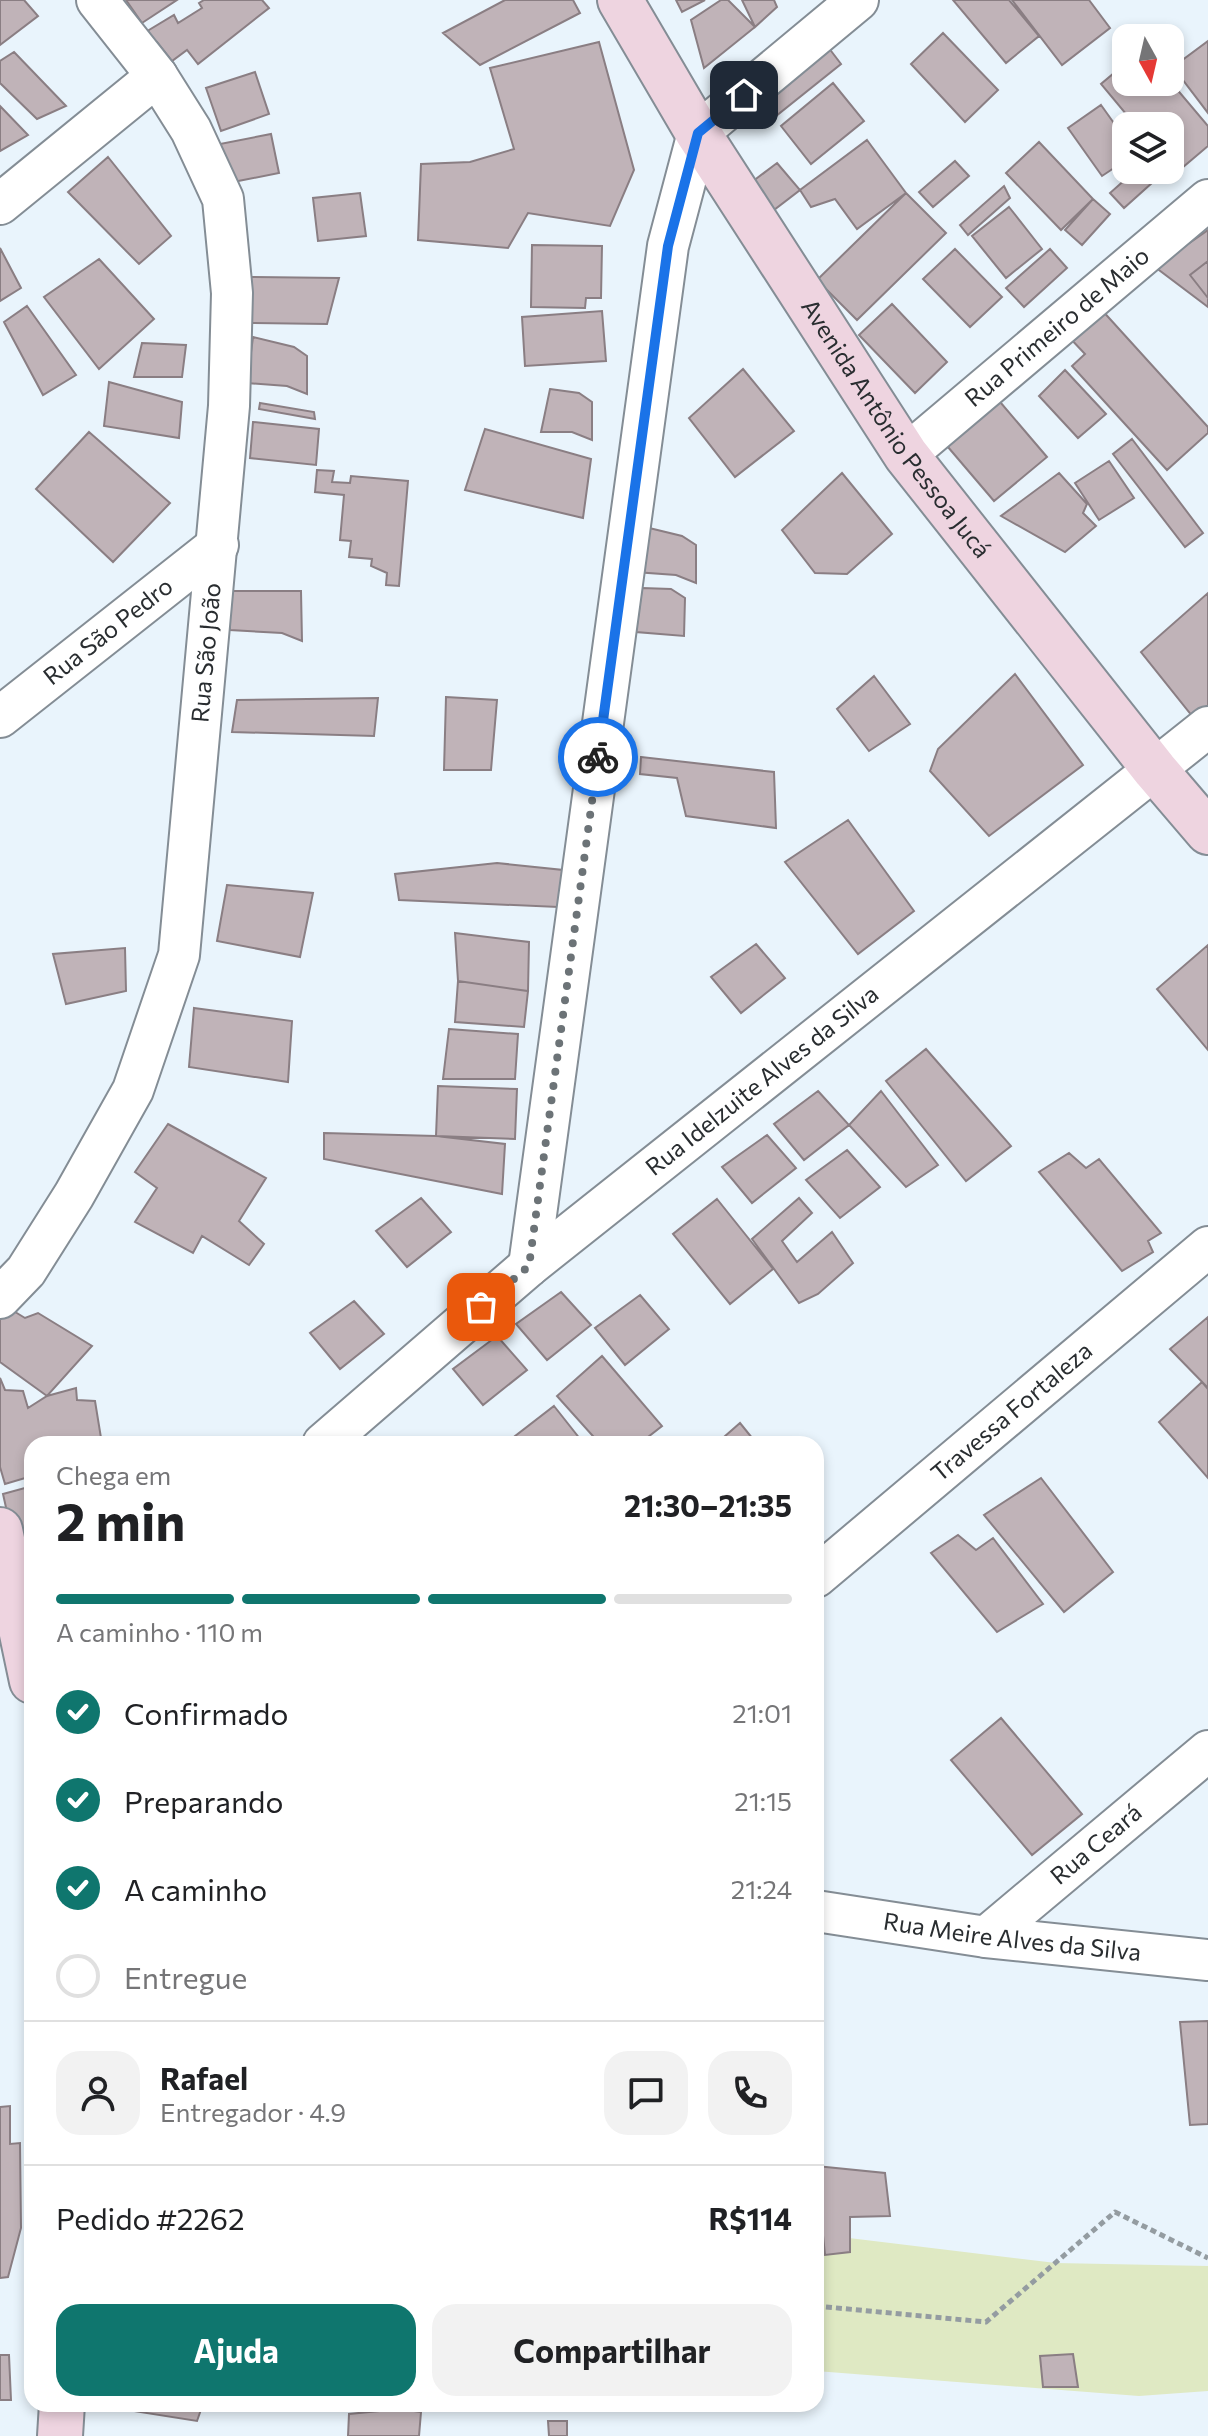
<!DOCTYPE html>
<html lang="pt">
<head>
<meta charset="utf-8">
<style>
  :root { --surface:#fff; --page:#f2f2f2; --text:#202124; --muted:#757577; --line:#e0e0e0; --accent:#0f766e }
  body { margin:0; font-family:Commissioner,sans-serif; background:var(--page); color:var(--text); height:100vh; display:flex; flex-direction:column; font-size:30px; white-space:nowrap }
  * { box-sizing:border-box; margin:0 }
  p { font-size:26px; color:var(--muted) }
  .icon { flex:none; width:44px; height:44px; fill:none; stroke:currentColor; stroke-width:2; stroke-linecap:round; stroke-linejoin:round }
  .map { position:relative; flex:1; overflow:hidden }
  .sheet { position:absolute; left:24px; top:1436px; width:800px; height:976px; display:flex; flex-direction:column; background:var(--surface); border-radius:24px; box-shadow:0 4px 12px #0003 }
  .sheet>* { flex:none }
  .needle { width:52px; rotate:172deg }
  .buttons { position:absolute; left:1112px; top:24px; display:grid; gap:16px }
  .buttons a { display:grid; place-items:center; width:72px; height:72px; border-radius:16px; background:var(--surface); box-shadow:0 4px 12px #0003; font-size:40px }
  .pin { position:absolute; display:grid; place-items:center; width:68px; height:68px; color:#fff; margin:-34px; border-radius:16px; box-shadow:0 4px 12px #0006 }
  .courier { position:absolute; display:grid; place-items:center; width:80px; height:80px; margin:-40px; border:6px solid #1a73e8; border-radius:50%; background:#fff; color:#222; box-shadow:0 2px 10px #0007 }
  .headline em { font-style:normal; font-weight:700 }
  .headline div { display:flex; flex-direction:column-reverse }
  .headline { display:flex; align-items:center; justify-content:space-between; height:136px; padding:0 32px }
  h1 { font-size:52px; font-weight:700; line-height:60px }
  .bar { display:grid; grid-template-columns:repeat(4,1fr); gap:12px 8px; align-content:center; height:96px; padding:0 32px }
  .bar i { height:10px; border-radius:6px; background:var(--line) }
  .bar .active { background:var(--accent) }
  .bar p { grid-column:span 4 }
  .line { display:flex; align-items:center; gap:20px; padding:0 32px; border-top:2px solid var(--line) }
  .line div { flex:1 }
  .round { display:grid; place-items:center; flex:none; width:84px; height:84px; border-radius:24px; background:var(--page) }
  ol { padding:0 32px; list-style:none }
  li { display:flex; align-items:center; gap:24px; height:88px }
  li p { margin-inline-start:auto }
  li .icon { padding:8px; border-radius:50%; background:var(--accent); color:#fff; stroke-width:4 }
  li:last-child { color:var(--muted) }
  li i { width:44px; height:44px; border:4px solid var(--line); border-radius:50% }
  .primary-button { display:flex; gap:16px; margin-top:auto; padding:16px 32px }
  .primary-button a { flex:1; height:92px; border-radius:24px; background:var(--accent); color:#fff; font-size:32px; font-weight:700; line-height:92px; text-align:center }
  .primary-button a+a { background:var(--page); color:var(--text) }
  .map>svg:first-child { display:block }
</style>
</head>
<body>
<div class="map">
<svg width="1208" height="2436" viewBox="0 0 1208 2436">
  <rect width="100%" height="100%" fill="#e9f4fc"/>
  <path fill="#dfe9c3" d="M816,2234L1056,2263L1208,2266V2391L1139,2396L816,2371Z"/>
  <path fill="#c0b3b8" stroke="#8a7e83" stroke-width="2" d="M0,0H24L38,16L0,45Z
    M126,0H177L142,23Z
    M204,0H262L269,8L198,64L187,50L172,61L157,42L150,43L144,33L174,15L178,23L202,8L199,3Z
    M505,0H573L580,13L480,65L443,33Z
    M676,0H705L682,12Z
    M721,0H728L755,27L704,68L691,20Z
    M742,0H774L777,7L755,27Z
    M953,0H1009L1039,36L1006,63Z
    M1012,0H1089L1110,28L1062,65Z
    M943,33L998,90L965,122L911,64Z
    M1208,41V113L1173,67Z
    M599,42L634,170L610,226L528,213L508,248L418,240L421,164L470,162L514,149L490,68Z
    M825,43L841,64L776,116L760,96Z
    M14,52L66,106L37,119L0,83V61Z
    M1126,63V82L1170,81L1208,126V146L1176,173L1170,166V126H1136L1101,84Z
    M255,72L269,114L221,131L206,88Z
    M833,83L864,121L811,164L781,126Z
    M1101,105L1126,140V160L1102,176L1068,128Z
    M0,106L28,135L0,151Z
    M271,134L279,173L228,183L220,144Z
    M867,140L906,193L857,229L835,199L811,207L800,190Z
    M1039,142L1093,199L1061,230L1006,173Z
    M108,157L171,236L139,264L68,192Z
    M955,161L969,176L933,207L919,192Z
    M777,163L800,190L770,213L748,185Z
    M1136,170H1161L1163,173L1124,208L1110,193Z
    M1004,186L1010,198L968,235L960,225Z
    M360,193L366,236L318,241L313,198Z
    M906,193L946,233L857,320L817,280Z
    M1093,199L1110,214L1082,245L1065,230Z
    M1009,207L1042,249L1006,278L972,236Z
    M1208,230V307L1155,267Z
    M532,245L602,246L601,298H586L585,308L531,307Z
    M0,248L21,288L0,301Z
    M955,249L1002,297L970,327L923,279Z
    M1050,249L1067,268L1024,307L1006,288Z
    M99,259L154,319L99,369L44,297Z
    M1208,261V298L1190,275Z
    M251,277L339,278L327,324L251,323Z
    M892,304L947,362L915,393L859,335Z
    M27,306L76,375L43,395L4,322Z
    M1100,308L1208,427V433L1167,470L1072,366L1085,354L1068,336Z
    M602,311L606,361L525,366L522,317Z
    M253,337L294,347L307,356V394L287,386L247,383Z
    M142,343L186,345L182,377H134Z
    M743,369L794,431L735,477L689,418Z
    M1065,370L1106,414L1078,438L1039,396Z
    M109,382L182,402L179,438L104,426Z
    M550,389L579,393L592,402V440L572,432H541Z
    M995,396L1047,457L994,501L942,440Z
    M260,403L314,412L315,419L259,409Z
    M253,422L319,429L316,465L250,458Z
    M485,429L591,459L583,518L465,490Z
    M89,432L170,503L113,562L36,489Z
    M1132,439L1203,533L1185,547L1113,454Z
    M1109,461L1134,498L1099,520L1075,483Z
    M317,470L334,471L332,482L350,483L351,476L408,481L399,586L386,585L387,573L371,566L372,559L349,557L351,541L340,540L344,495L315,492Z
    M842,473L892,534L847,574L815,573L782,530Z
    M1059,473L1087,504L1083,513L1096,526L1065,552L1001,516Z
    M641,526L682,536L696,545V583L676,575L635,572Z
    M642,588L671,589L685,598L684,636L636,632Z
    M225,591H301L302,641L282,633L230,630Z
    M1208,593V705L1193,717L1141,652Z
    M1015,674L1083,765L989,836L930,771L938,749Z
    M874,676L910,724L869,751L837,709Z
    M446,697L497,700L491,770H444Z
    M378,698L374,736L232,732L237,700Z
    M641,757L774,772L776,828L686,816L677,778L640,774Z
    M848,820L914,911L858,954L785,862Z
    M497,863L563,870L558,907L399,900L395,874Z
    M227,885L313,893L300,957L217,941Z
    M455,933L529,942L528,991L458,981Z
    M756,944L785,978L741,1013L711,977Z
    M1208,945V1050L1157,989Z
    M125,948L126,991L66,1004L53,954Z
    M458,981L528,991L524,1027L455,1022Z
    M194,1008L292,1021L288,1082L189,1067Z
    M449,1029L518,1034L515,1079H443Z
    M926,1049L1011,1146L966,1181L886,1081Z
    M438,1086L517,1089L515,1139L436,1136Z
    M818,1091L849,1125L804,1160L774,1124Z
    M881,1091L938,1165L906,1187L849,1125Z
    M168,1124L266,1178L239,1221L264,1244L249,1265L202,1236L193,1253L135,1222L157,1188L135,1172Z
    M324,1133L436,1136L505,1144L502,1194L324,1159Z
    M767,1135L796,1168L752,1203L722,1167Z
    M847,1150L880,1187L840,1218L806,1180Z
    M1069,1153L1086,1168L1099,1159L1161,1233L1148,1241L1153,1252L1122,1271L1039,1172Z
    M421,1198L451,1232L407,1267L376,1231Z
    M799,1198L812,1213L782,1241L797,1262L832,1232L853,1263L818,1294L799,1303L752,1239Z
    M717,1199L773,1269L730,1304L673,1234Z
    M561,1292L591,1325L547,1360L516,1324Z
    M640,1295L669,1329L625,1365L595,1328Z
    M354,1301L384,1334L340,1369L310,1333Z
    M7,1307L25,1318L38,1313L92,1346L47,1396L0,1362V1320Z
    M1208,1317V1388L1170,1349Z
    M497,1336L527,1370L483,1405L453,1369Z
    M602,1356L662,1426L639,1444H600L557,1396Z
    M0,1378L5,1390L23,1391L28,1408L47,1396L76,1388L77,1400L95,1401L102,1444H32V1476L5,1484L0,1467Z
    M1202,1382L1208,1389V1478L1159,1422Z
    M554,1406L584,1444H513L510,1440Z
    M740,1423L757,1444H716Z
    M1041,1478L1113,1572L1064,1612L984,1515Z
    M32,1486V1544L26,1545L17,1557L3,1494Z
    M958,1535L976,1550L993,1538L1043,1604L997,1632L931,1553Z
    M1001,1718L1082,1814L1032,1855L951,1760Z
    M1208,2021V2124L1190,2125L1180,2022Z
    M10,2106V2144L20,2143L21,2228L8,2277L0,2278V2107Z
    M816,2166L885,2173L890,2216L850,2217V2252L825,2255Z
    M1073,2354L1078,2387H1043L1040,2356Z
    M0,2355H9L11,2400H0Z
    M122,2404H203L197,2421L121,2409Z
    M400,2409L421,2412L419,2436H348L349,2414Z
    M548,2421H567V2436H549Z"/>
  <g fill="none" stroke-linecap="round" stroke-linejoin="round">
    <defs>
      <g id="street">
        <path d="M0,204L157,76"/>
        <path id="s1" d="M906,455L1208,200"/>
        <path id="s2" d="M0,717L218,545"/>
        <path d="M529,1266L668,246L698,133L858,0"/>
        <path id="s3" d="M0,1298L26,1271L74,1195L133,1090L179,955L229,406L232,293L223,199L191,130L157,76L97,0"/>
        <path id="s4" d="M323,1444L529,1266L1208,727"/>
        <path id="s5" d="M816,1577L1208,1247"/>
        <path id="s6" d="M816,1911L986,1937L1208,1960"/>
        <path id="s7" d="M986,1937L1208,1751"/>
      </g>
      <g id="secondary">
        <path id="s8" d="M620,0L698,133L906,455L1155,770L1208,832"/>
        <path d="M0,1530L32,1681"/>
        <path d="M60,2436L62,2404"/>
      </g>
    </defs>
    <use href="#street" stroke="#848d95" stroke-width="44"/>
    <use href="#secondary" stroke="#848d95" stroke-width="48"/>
    <path stroke="#949ca1" stroke-width="5" stroke-dasharray="6 4" stroke-linecap="butt" d="M816,2306L986,2322L1115,2212L1208,2258"/>
    <use href="#street" stroke="#fff" stroke-width="40"/>
    <use href="#secondary" stroke="#eed4e0" stroke-width="44"/>
  </g>
  <g fill="none" stroke-linecap="round" stroke-linejoin="round">
    <path stroke="#6c7377" stroke-width="8" stroke-dasharray="0 14.4" d="M481,1307L529,1266L598,757"/>
    <path stroke="#1a73e8" stroke-width="10" d="M598,757L668,246L698,133L744,95"/>
  </g>
  <g text-anchor="middle" stroke-width="6" stroke-linejoin="round" paint-order="stroke">
    <g font-size="24" fill="#292d30" stroke="#fff">
      <text dy="8" stroke="none"><textPath href="#s1" startOffset="198">Rua Primeiro de Maio</textPath></text>
      <text dy="8" stroke="none"><textPath href="#s8" startOffset="510">Avenida Antônio Pessoa Jucá</textPath></text>
      <text dy="8" stroke="none"><textPath href="#s2" startOffset="138">Rua São Pedro</textPath></text>
      <text dy="8" stroke="none"><textPath href="#s3" startOffset="694">Rua São João</textPath></text>
      <text dy="8" stroke="none"><textPath href="#s4" startOffset="570">Rua Idelzuite Alves da Silva</textPath></text>
      <text dy="8" stroke="none"><textPath href="#s5" startOffset="256">Travessa Fortaleza</textPath></text>
      <text dy="8" stroke="none"><textPath href="#s7" startOffset="144">Rua Ceará</textPath></text>
      <text dy="8" stroke="none"><textPath href="#s6" startOffset="198">Rua Meire Alves da Silva</textPath></text>
    </g>
  </g>
</svg>
<div class="buttons">
<a><svg class="needle" viewBox="-14 -14 28 28"><path d="M0-13l5 13h-10z" fill="#e53935"/><path d="M0 13l5-13h-10z" fill="#757577"/></svg></a>
<a><svg class="icon" aria-label="layers" viewBox="0 0 24 24"><path d="M12 4l9 5-9 5-9-5zM3 14l9 5 9-5"/></svg></a>
</div>
<div class="pin" style="left:481px;top:1307px;background:#ea580c"><svg class="icon" aria-label="bag" viewBox="0 0 24 24"><path d="M5 8h14l-1 12H6zM9 8a3 3 0 0 1 6 0"/></svg></div>
<div class="pin" style="left:744px;top:95px;background:#1f2937"><svg class="icon" aria-label="home" viewBox="0 0 24 24"><path d="M3 11l9-7 9 7M6 9v11h12V9"/></svg></div>
<div class="courier" style="left:598px;top:757px"><svg class="icon" aria-label="bike" viewBox="0 0 24 24"><circle cx="6" cy="16" r="4"/><circle cx="18" cy="16" r="4"/><path d="M6 16l4-8h5l3 8M10 8l3 8H6M13 5h3"/></svg></div>
<section class="sheet">
<div class="headline"><div><h1>2 min</h1><p>Chega em</p></div><em>21:30–21:35</em></div>
<div class="bar"><i class="active"></i><i class="active"></i><i class="active"></i><i></i><p>A caminho · 110 m</p></div>
<ol>
<li><svg class="icon" aria-label="check" viewBox="0 0 24 24"><path d="M5 12l5 5 9-10"/></svg>Confirmado<p>21:01</p></li>
<li><svg class="icon" aria-label="check" viewBox="0 0 24 24"><path d="M5 12l5 5 9-10"/></svg>Preparando<p>21:15</p></li>
<li><svg class="icon" aria-label="check" viewBox="0 0 24 24"><path d="M5 12l5 5 9-10"/></svg>A caminho<p>21:24</p></li>
<li><i></i>Entregue</li>
</ol>
<div class="line" style="height:144px"><a class="round"><svg class="icon" aria-label="person" viewBox="0 0 24 24"><circle cx="12" cy="8" r="4"/><path d="M4 21q1-7 8-7t8 7"/></svg></a><div><b>Rafael</b><p>Entregador · 4.9</p></div><a class="round"><svg class="icon" aria-label="chat" viewBox="0 0 24 24"><path d="M4 5h16v11H9l-5 4z"/></svg></a><a class="round"><svg class="icon" aria-label="phone" viewBox="0 0 24 24"><path d="M5 4h4l2 5-3 2q2 4 5 5l2-3 5 2v4C11 20 4 13 5 4z"/></svg></a></div>
<div class="line" style="height:104px"><div>Pedido #2262</div><b>R$114</b></div>
<div class="primary-button"><a>Ajuda</a><a>Compartilhar</a></div>
</section>
</div>
</body>
</html>
